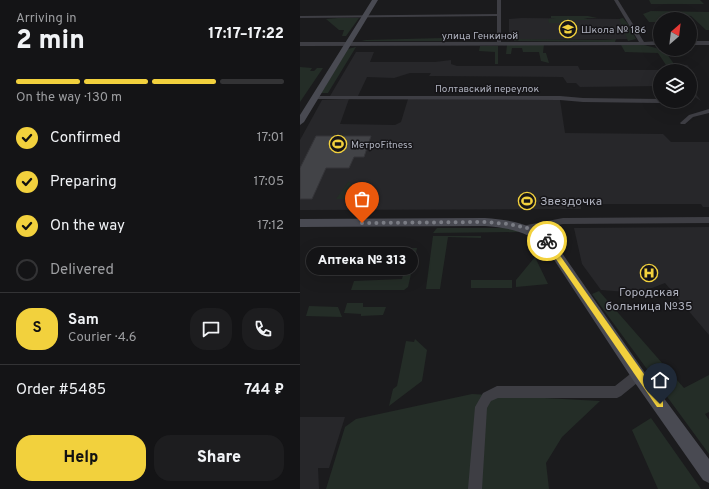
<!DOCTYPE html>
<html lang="en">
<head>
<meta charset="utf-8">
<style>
  :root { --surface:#141416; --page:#1d1d1f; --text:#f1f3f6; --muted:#9d9ea1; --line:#333335; --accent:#f2d13d }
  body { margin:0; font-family:Overpass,sans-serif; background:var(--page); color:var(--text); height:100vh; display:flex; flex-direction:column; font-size:15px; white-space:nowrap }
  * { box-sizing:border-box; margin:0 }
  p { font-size:13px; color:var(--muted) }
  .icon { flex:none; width:22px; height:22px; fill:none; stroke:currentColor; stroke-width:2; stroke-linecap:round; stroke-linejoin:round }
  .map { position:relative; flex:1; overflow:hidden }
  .drawer { display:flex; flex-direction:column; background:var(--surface); width:300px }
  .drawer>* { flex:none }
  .needle { width:26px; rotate:28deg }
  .tools { position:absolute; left:353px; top:12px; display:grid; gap:8px }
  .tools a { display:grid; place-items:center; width:44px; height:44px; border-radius:50%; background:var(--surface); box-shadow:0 4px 16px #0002,0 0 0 1px var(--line); font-size:20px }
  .pin { position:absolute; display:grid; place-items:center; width:34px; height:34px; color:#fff; margin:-41px -17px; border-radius:50% 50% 50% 0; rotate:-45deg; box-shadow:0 0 4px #0007 }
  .pin .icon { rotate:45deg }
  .courier { position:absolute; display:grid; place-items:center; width:40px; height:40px; margin:-20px; border:3px solid #f2d13d; border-radius:50%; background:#fff; color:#222; box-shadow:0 1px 5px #0007 }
  .bubble { position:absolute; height:28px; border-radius:14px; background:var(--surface); box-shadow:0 4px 16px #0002,0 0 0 1px var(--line); font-size:13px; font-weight:800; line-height:28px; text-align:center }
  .headline em { font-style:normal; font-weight:800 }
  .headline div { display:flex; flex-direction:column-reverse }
  .headline { display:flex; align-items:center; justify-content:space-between; height:68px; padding:0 16px }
  h1 { font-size:26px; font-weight:800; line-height:30px }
  .bar { display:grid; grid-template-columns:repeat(4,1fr); gap:6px 4px; align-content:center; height:48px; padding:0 16px }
  .bar i { height:5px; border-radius:3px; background:var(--line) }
  .bar .current { background:var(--accent) }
  .bar p { grid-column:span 4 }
  .line { display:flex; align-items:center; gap:10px; padding:0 16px; border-top:1px solid var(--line) }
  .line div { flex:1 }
  .round { display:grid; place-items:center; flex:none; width:42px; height:42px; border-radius:16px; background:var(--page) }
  ol { padding:0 16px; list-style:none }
  li { display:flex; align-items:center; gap:12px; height:44px }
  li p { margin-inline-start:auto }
  li .icon { padding:4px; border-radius:50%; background:var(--accent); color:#111; stroke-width:4 }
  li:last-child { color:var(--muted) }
  li i { width:22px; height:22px; border:2px solid var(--line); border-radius:50% }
  .primary-button { display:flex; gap:8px; margin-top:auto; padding:8px 16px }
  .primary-button a { flex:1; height:46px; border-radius:16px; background:var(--accent); color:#111; font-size:16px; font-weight:800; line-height:46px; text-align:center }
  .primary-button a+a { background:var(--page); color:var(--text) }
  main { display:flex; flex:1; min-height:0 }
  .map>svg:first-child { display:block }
</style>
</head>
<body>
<main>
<section class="drawer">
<div class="headline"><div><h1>2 min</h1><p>Arriving in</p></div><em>17:17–17:22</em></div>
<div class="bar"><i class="current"></i><i class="current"></i><i class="current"></i><i></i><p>On the way · 130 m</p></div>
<ol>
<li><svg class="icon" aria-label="check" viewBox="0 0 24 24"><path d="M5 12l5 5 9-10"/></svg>Confirmed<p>17:01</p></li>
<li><svg class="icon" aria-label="check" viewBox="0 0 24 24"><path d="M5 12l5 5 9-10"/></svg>Preparing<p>17:05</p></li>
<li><svg class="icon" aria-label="check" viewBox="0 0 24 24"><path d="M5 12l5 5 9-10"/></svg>On the way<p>17:12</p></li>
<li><i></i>Delivered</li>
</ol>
<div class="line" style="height:72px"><b class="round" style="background:var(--accent);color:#111">S</b><div><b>Sam</b><p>Courier · 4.6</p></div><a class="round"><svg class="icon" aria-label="chat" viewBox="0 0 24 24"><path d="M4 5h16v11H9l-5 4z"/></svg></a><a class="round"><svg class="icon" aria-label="phone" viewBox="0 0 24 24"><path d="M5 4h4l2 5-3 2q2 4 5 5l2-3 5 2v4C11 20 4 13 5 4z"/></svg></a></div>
<div class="line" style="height:52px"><div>Order #5485</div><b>744 ₽</b></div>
<div class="primary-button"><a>Help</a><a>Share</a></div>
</section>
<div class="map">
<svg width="409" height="489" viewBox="0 0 409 489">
  <rect width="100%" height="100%" fill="#1b1b1d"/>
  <path fill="#27272a" d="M222,18L321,19L335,39L209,40V19Z
    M56,52H74L70,62H135L151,60V64L157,66H278L280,70H375V65H387L395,74L393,76L395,83L391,87L401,101L390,94V71H360V86L280,87L276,83H267L263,77L129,76L131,73H110L94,78L67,77L58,96H30Z
    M49,99L40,124L95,125L101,122L108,99L260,100L265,133L363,134L371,142H409V207H403L401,204H281V209L0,210V140L22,100Z
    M409,227V335L365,283L339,293L301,290L282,264L274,228Z
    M0,417H45L29,468H18L19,489H0Z"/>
  <path fill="#242d27" d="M349,0H400L404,4H351Z
    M351,11L409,12V30H406L391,16L371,14L373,19H360V22H349L343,14Z
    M251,16H288L297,18H284L291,20H265L270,21L271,23H249L248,19L256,18H251Z
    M38,18H59L46,36H42L44,30H39L26,19Z
    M323,18L328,24L336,39L328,41L319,19Z
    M143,38L142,41H61L66,40Z
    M214,39L302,40L316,39L315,42L214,41Z
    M244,44L243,53H246L249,63L241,61L239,52H223L222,48H212L211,54H206L207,45Z
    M321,45H344L360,49H379L383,56L378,57L372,52L367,54L374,64L369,66L366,65L358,53L325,52Z
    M180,46H198V64H195V52L179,51Z
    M56,47L28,93H21L48,49Z
    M0,67L12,68L10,71H14L17,68H23L0,102Z
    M49,181L55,190L50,199H36Z
    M137,228H210L220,232L133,233Z
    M133,236H181V238L148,237L140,289H126Z
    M110,248H117L108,287L104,290H51L54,281L102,279Z
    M235,257L248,284L216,287V280Z
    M171,280H212V288H171Z
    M299,291L384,388L409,375V412L405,414L409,420V454L292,294Z
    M47,303H63V307H86L83,315L61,316V314L44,313Z
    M9,306L38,307L42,317L6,316Z
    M115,339L127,350L122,381L89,406L93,389L97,386L106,341L114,342Z
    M172,394L300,401L262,437L246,463L249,489H26L45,427L56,419Z
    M351,418L401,489H358L332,430Z"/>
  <path fill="#424347" stroke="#353539" d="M16,136H71L64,157H54L49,168H26L12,199H0V168Z"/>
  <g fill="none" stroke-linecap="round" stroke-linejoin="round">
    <path fill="#3e3e44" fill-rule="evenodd" d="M197,0H201V42H339L314,0H318L344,42L360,41V45L0,46V42H197V16L0,18V16L197,14Z
      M390,41H409V45H390Z
      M14,96H260L283,98L360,99V101H363L360,103L283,102L260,100L12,99L11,98Z
      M409,109V113L393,117L385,124H381L380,123L389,115Z
      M409,217V223L263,224L227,231L223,228L227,225L263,218Z
      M338,370L342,371L344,375L342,379L321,396L317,398H198L191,401L187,408L182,489H168L175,407L183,393L197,386H315L334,371Z"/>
    <path fill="#494a52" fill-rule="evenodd" d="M72,0H78L4,122L0,125V115Z
      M185,218C211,220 236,224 255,243L343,370L409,459V483L403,480L333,380L247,249C229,231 209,228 185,226L0,227V219Z"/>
  </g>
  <path fill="#f2d13d" d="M247,239L249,240L363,401V407H357L245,243L244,241Z"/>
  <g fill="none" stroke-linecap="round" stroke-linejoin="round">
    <path stroke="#7a7c84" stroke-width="4" stroke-dasharray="0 7.2" d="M62,223L185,222L208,224L227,228L247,241"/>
  </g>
  <defs>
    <symbol id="school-ring" viewBox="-11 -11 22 22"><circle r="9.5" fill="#161518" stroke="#f2d13d" stroke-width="1.5"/><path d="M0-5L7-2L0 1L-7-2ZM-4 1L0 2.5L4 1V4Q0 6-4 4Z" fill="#f2d13d"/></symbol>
    <symbol id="stadium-ring" viewBox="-11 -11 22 22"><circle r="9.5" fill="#161518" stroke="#f2d13d" stroke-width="1.5"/><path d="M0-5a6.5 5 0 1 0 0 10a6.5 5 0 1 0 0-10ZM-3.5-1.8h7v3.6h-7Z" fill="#f2d13d"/></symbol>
    <symbol id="hospital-ring" viewBox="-11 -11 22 22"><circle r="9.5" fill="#161518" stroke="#f2d13d" stroke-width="1.5"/><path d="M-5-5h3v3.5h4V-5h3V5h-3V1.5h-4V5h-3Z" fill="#f2d13d"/></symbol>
  </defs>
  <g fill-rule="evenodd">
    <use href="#school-ring" x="258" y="19" width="20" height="20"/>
    <use href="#stadium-ring" x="28" y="134" width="20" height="20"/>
    <use href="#stadium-ring" x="217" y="191" width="20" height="20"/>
    <use href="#hospital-ring" x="339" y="263" width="20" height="20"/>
  </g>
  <g text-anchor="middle" stroke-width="3" stroke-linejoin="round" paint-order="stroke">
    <g font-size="10" fill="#adb0bc" stroke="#161518" text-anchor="start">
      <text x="281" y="33">Школа № 186</text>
      <text x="51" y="148">МетроFitness</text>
    </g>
    <g font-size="10" fill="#adb0bc" stroke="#161518">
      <text x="180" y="39">улица Генкиной</text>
      <text x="187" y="92">Полтавский переулок</text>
    </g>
    <g font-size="12" fill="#adb0bc" stroke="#161518" text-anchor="start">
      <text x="240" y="205">Звездочка</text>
      <text x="349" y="296" text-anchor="middle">Городская<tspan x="349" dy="14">больница №35</tspan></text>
    </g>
  </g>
</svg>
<div class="tools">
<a><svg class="needle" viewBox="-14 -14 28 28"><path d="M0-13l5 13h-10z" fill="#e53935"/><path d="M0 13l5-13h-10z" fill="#9d9ea1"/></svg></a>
<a><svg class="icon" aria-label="layers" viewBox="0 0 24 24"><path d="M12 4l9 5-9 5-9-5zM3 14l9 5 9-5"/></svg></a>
</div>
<div class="pin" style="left:62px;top:223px;background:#ea580c"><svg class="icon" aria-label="bag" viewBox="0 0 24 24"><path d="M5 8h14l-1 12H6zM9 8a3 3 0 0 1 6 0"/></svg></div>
<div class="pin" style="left:360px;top:404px;background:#1f2937"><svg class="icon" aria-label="home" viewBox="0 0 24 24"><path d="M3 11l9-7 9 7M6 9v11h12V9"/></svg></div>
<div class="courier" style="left:247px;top:241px"><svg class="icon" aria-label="bike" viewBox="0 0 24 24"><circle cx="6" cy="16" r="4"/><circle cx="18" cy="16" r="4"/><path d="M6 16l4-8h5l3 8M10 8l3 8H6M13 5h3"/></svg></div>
<div class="bubble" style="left:6px;top:247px;width:112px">Аптека № 313</div>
</div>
</main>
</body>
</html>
